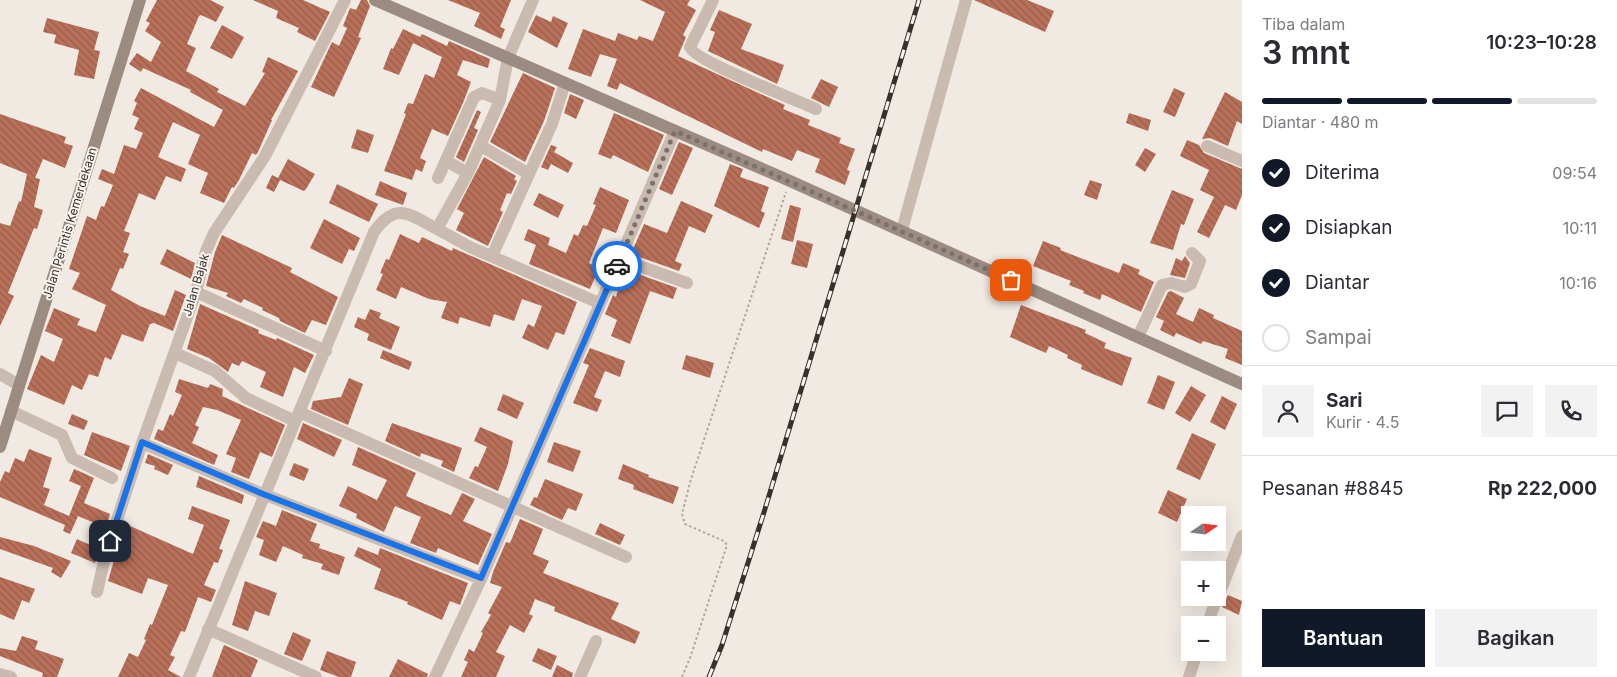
<!DOCTYPE html>
<html lang="id">
<head>
<meta charset="utf-8">
<style>
  :root { --surface:#fff; --page:#f2f2f3; --text:#2b2b33; --muted:#7c7c81; --line:#e1e1e2; --accent:#111827 }
  body { margin:0; font-family:Inter,sans-serif; background:var(--page); color:var(--text); height:100vh; display:flex; flex-direction:column; font-size:19px; white-space:nowrap }
  * { box-sizing:border-box; margin:0 }
  p { font-size:16px; color:var(--muted) }
  .icon { flex:none; width:28px; height:28px; fill:none; stroke:currentColor; stroke-width:2; stroke-linecap:round; stroke-linejoin:round }
  .map { position:relative; flex:1; overflow:hidden }
  .side { display:flex; flex-direction:column; background:var(--surface); width:375px }
  .side>* { flex:none }
  .needle { width:32px; rotate:76deg }
  .buttons { position:absolute; left:1181px; top:506px; display:grid; gap:10px }
  .buttons a { display:grid; place-items:center; width:45px; height:45px; border-radius:0px; background:var(--surface); box-shadow:0 5px 20px #0002; font-size:25px }
  .pin { position:absolute; display:grid; place-items:center; width:42px; height:42px; color:#fff; margin:-21px; border-radius:10px; box-shadow:0 2px 8px #0006 }
  .courier { position:absolute; display:grid; place-items:center; width:50px; height:50px; margin:-25px; border:4px solid #1a73e8; border-radius:50%; background:#fff; color:#222; box-shadow:0 1px 6px #0007 }
  .head em { font-style:normal; font-weight:600 }
  .head div { display:flex; flex-direction:column-reverse }
  .head { display:flex; align-items:center; justify-content:space-between; height:85px; padding:0 20px }
  h1 { font-size:32px; font-weight:600; line-height:38px }
  .bar { display:grid; grid-template-columns:repeat(4,1fr); gap:8px 5px; align-content:center; height:60px; padding:0 20px }
  .bar i { height:6px; border-radius:4px; background:var(--line) }
  .bar .current { background:var(--accent) }
  .bar p { grid-column:span 4 }
  .line { display:flex; align-items:center; gap:12px; padding:0 20px; border-top:1px solid var(--line) }
  .line div { flex:1 }
  .round { display:grid; place-items:center; flex:none; width:52px; height:52px; border-radius:0px; background:var(--page) }
  ol { padding:0 20px; list-style:none }
  li { display:flex; align-items:center; gap:15px; height:55px }
  li p { margin-inline-start:auto }
  li .icon { padding:5px; border-radius:50%; background:var(--accent); color:#fff; stroke-width:4 }
  li:last-child { color:var(--muted) }
  li i { width:28px; height:28px; border:2px solid var(--line); border-radius:50% }
  .primary-button { display:flex; gap:10px; margin-top:auto; padding:10px 20px }
  .primary-button a { flex:1; height:58px; border-radius:0px; background:var(--accent); color:#fff; font-size:20px; font-weight:600; line-height:58px; text-align:center }
  .primary-button a+a { background:var(--page); color:var(--text) }
  main { display:flex; flex:1; min-height:0 }
  .map>svg:first-child { display:block }
</style>
</head>
<body>
<main>
<div class="map">
<svg width="1242" height="677" viewBox="0 0 1242 677">
  <defs>
    <pattern id="building-back-hatch" width="6" height="6" patternUnits="userSpaceOnUse" patternTransform="scale(1.25)"><rect width="6" height="6" fill="#b97059"/><path d="M-1 5l2 2M0 0l6 6M5-1l2 2" fill="none" stroke="#975c4a"/></pattern>
  </defs>
  <rect width="100%" height="100%" fill="#f1eae3"/>
  <path fill="url(#building-back-hatch)" d="M157,0H210L224,7L216,22L201,15L199,16L187,44L196,48L186,71L219,89L217,92L245,106L265,73L262,72L268,57L298,71L271,120H272L258,152L256,155L252,153L239,180L234,188L232,187L224,203L200,193L208,173L188,164L200,135L173,122L158,157L186,169L181,182L166,176L155,200L139,193L124,231L130,233L123,252L129,254L123,269L120,268L111,290L140,306L165,316L175,290L186,295L173,331L154,323L150,324L143,342L122,334L111,360L105,357L98,377L89,374L82,390L72,385L64,405L27,389L41,355L54,362L63,339L45,331L54,308L80,319L77,325L96,332L106,305L72,289L80,273L69,269L87,216L96,220L101,206L104,207L113,185L98,179L102,169L114,174L124,145L136,149L143,133L134,129L139,118L132,115L137,103L134,101L141,88L214,127L223,110L190,92L191,90L143,68L141,72L129,64L137,53L151,62L161,42L145,31L150,23L146,21Z
    M253,0H303L330,12L315,41L297,32L299,28L276,18L278,11Z
    M361,0H367L370,6L358,37L361,38L334,97L311,87L332,42L339,46L347,28L343,26L350,8L356,10Z
    M448,0H511L500,27L505,29L501,39L474,26L480,13Z
    M640,0H690L687,5L696,10L683,35L686,37L678,56L785,105L783,109L810,120L808,125L841,138L839,143L855,149L847,170L850,171L845,185L815,172L820,159L797,150L792,161L763,149L762,152L620,83L617,90L607,86L617,59L600,54L591,77L568,69L583,29L615,41L618,33L637,40L639,36L653,41L665,12Z
    M974,0H1027L1054,11L1045,32Z
    M719,10L752,24L741,49L784,65L777,84L708,51L715,32L710,30Z
    M536,15L551,22L553,16L568,23L557,48L528,32Z
    M47,18L99,32L94,50L100,51L94,79L74,75L79,50L54,43L56,35L43,32Z
    M222,25L244,37L232,59L210,48Z
    M403,29L420,37L422,34L447,46L449,41L490,59L488,68L463,60L457,75L471,82L463,103L448,136L432,129L420,158L426,161L422,172L416,169L412,180L384,171L406,114L404,113L408,103L413,104L425,74L434,78L442,57L413,43L399,75L383,69L391,48L393,49Z
    M523,73L555,88L544,121L525,162L490,142Z
    M821,79L838,87L829,107L811,98Z
    M1174,88L1185,93L1175,117L1163,112Z
    M1225,92L1242,102V124L1237,121L1228,146L1210,138L1202,139Z
    M570,94L584,100L576,119L564,113Z
    M477,110L481,112L474,128L478,130L464,162L456,157Z
    M614,113L664,135L648,172L613,155L611,159L598,154Z
    M1129,113L1151,120L1148,131L1126,123Z
    M0,114L66,137L64,143L73,146L65,168L43,159L35,178L40,179L34,207L43,210L37,229L34,228L8,293L14,296L0,326V223L10,226L19,201L21,202L27,174L0,163Z
    M357,129L374,135L368,153L351,148Z
    M1187,140L1199,145L1204,153L1242,169V195L1236,210L1225,205L1209,238L1197,232L1214,197L1200,190L1209,170L1180,156Z
    M679,142L693,148L672,195L659,189Z
    M551,145L557,147L554,152L573,163L568,173L551,164L548,170L541,167Z
    M1145,148L1156,154L1145,172L1135,165Z
    M484,157L516,176L514,179L517,181L511,194L507,193L500,210L503,212L488,246L456,230L464,213L457,209Z
    M288,159L315,174L306,189L304,191L280,180L274,192L266,188L272,175L278,178Z
    M730,164L743,169L740,177L769,187L761,211L765,213L759,228L714,206Z
    M1090,180L1102,184L1097,200L1084,195Z
    M380,181L407,193L403,205L375,195Z
    M337,184L378,204L369,222L329,203Z
    M600,187L629,200L616,233L603,228L589,263L599,268L590,289L529,264L536,245L524,240L528,229L550,238L548,245L566,253L574,234L578,236L583,225L587,226L596,205L593,204Z
    M1172,190L1194,199L1184,225L1181,224L1173,250L1150,243Z
    M539,193L564,205L558,218L533,205Z
    M681,201L713,215L705,233L689,226L675,261L682,264L679,271L631,254L644,224L667,233Z
    M790,205L801,208L793,242L781,239Z
    M324,219L360,238L354,251L349,249L342,264L310,248Z
    M400,234L419,243L422,237L452,251L453,248L577,302L564,335L556,332L548,350L522,338L528,324L534,327L542,306L522,299L514,321L494,314L490,327L460,317L458,324L441,318L447,302L429,299L401,287L396,299L376,290L383,274L380,273L386,259L389,260Z
    M222,235L292,268L290,272L338,297L326,325L312,320L305,333L280,321L279,318L262,310L263,308L244,299L241,303L226,296L228,293L206,286L215,252Z
    M797,240L813,244L807,268L791,264Z
    M1043,241L1061,248L1060,250L1119,273L1123,263L1140,270L1138,274L1154,282L1141,312L1102,294L1100,300L1083,293L1084,291L1069,285L1071,281L1033,266Z
    M167,249L195,263L191,279L160,264Z
    M1185,256L1190,263L1185,278L1170,275L1176,258L1182,261Z
    M624,269L677,288L673,299L650,291L630,344L611,336L617,320L605,314L613,295L616,297Z
    M1171,291L1184,298L1176,314L1193,322L1199,308L1214,315L1213,318L1242,331V365L1225,358L1228,349L1203,341L1201,344L1176,333L1174,337L1160,330L1164,321L1156,317L1168,292Z
    M200,304L259,330L258,333L276,340L277,338L314,355L305,373L294,367L283,397L260,387L266,372L242,361L239,366L232,363L228,372L209,358L187,349Z
    M1021,305L1086,330L1085,333L1106,343L1104,348L1132,358L1122,386L1081,369L1082,365L1067,358L1068,355L1049,346L1046,353L1010,337Z
    M370,309L381,313L379,318L400,327L391,350L367,340L369,334L354,327L358,317L365,320Z
    M590,348L625,361L620,377L605,371L594,397L602,400L597,412L573,403L589,365L583,363Z
    M383,350L412,362L409,370L380,358Z
    M686,355L714,363L710,378L682,369Z
    M1158,375L1175,382L1164,410L1147,403Z
    M349,378L363,384L348,425L311,409L313,401L341,397Z
    M179,379L208,388L210,384L223,389L222,396L285,425L272,457L260,452L249,479L231,472L236,458L226,454L241,420L217,410L203,407L195,425L199,427L192,443L218,455L214,465L154,439L158,429L163,431L170,414L173,416L182,395L175,392Z
    M1191,386L1206,395L1190,422L1175,413Z
    M503,394L524,403L517,419L497,410Z
    M1222,396L1237,404L1225,430L1210,422Z
    M72,414L88,421L84,430L68,424Z
    M303,423L342,440L334,457L297,439Z
    M392,423L462,448L454,472L441,466L443,461L421,453L420,457L385,441Z
    M480,427L513,441L508,464L498,491L469,478L475,466L478,467L487,447L474,441Z
    M92,432L130,446L121,471L84,455Z
    M1192,433L1216,444L1200,480L1176,469Z
    M554,442L581,451L573,472L547,462Z
    M358,447L416,473L406,496L451,515L462,493L475,499L463,521L492,534L478,565L438,548L436,553L410,543L421,517L395,506L384,532L356,518L357,514L339,506L348,486L377,500L387,480L352,465Z
    M29,449L52,458L43,487L50,489L44,505L69,516L81,486L69,481L74,469L79,471L94,478L84,503L110,514L106,528L78,516L70,534L63,531L65,525L0,497V482L5,471L9,473L15,458L24,462Z
    M148,454L173,465L168,475L154,469L155,466L145,463Z
    M294,463L309,469L304,481L289,475Z
    M623,464L649,475L648,477L679,487L673,504L633,489L634,485L618,479Z
    M199,476L244,495L242,504L196,487Z
    M545,479L583,494L576,511L568,508L562,520L530,505L534,497L537,498Z
    M1168,490L1187,499L1177,522L1158,513Z
    M192,506L230,520L219,549L223,550L218,563L214,562L204,585L216,590L211,602L198,597L185,632L181,631L170,655L175,657L168,670L181,677H118L129,653L138,657L146,640L144,639L150,624L152,625L168,585L148,578L142,594L108,581L115,557L130,526L193,554L204,525L188,519Z
    M282,510L317,524L310,541L320,544L319,548L345,557L339,575L321,569L323,564L302,558L303,555L283,546L276,562L259,555L264,540L256,537L263,521L276,526Z
    M520,519L543,529L533,554L549,561L543,573L619,603L611,619L640,632L635,644L554,611L555,607L535,599L529,614L533,616L524,633L510,625L496,652L505,656L496,677H461L468,662L464,660L469,649L474,652L476,648L483,633L481,632L491,615L488,613L502,587L490,583L493,572L506,542L510,543Z
    M600,523L625,535L620,545L595,534Z
    M0,537L34,546L71,561L61,578L51,572L53,568L0,549Z
    M77,539L99,549L95,563L71,553Z
    M358,547L378,555L380,548L468,583L460,605L450,601L442,620L407,604L408,602L374,589L381,569L354,556Z
    M0,577L35,589L29,603L22,600L14,620L0,614Z
    M245,581L277,593L269,616L255,611L248,631L232,625Z
    M1228,595L1242,601L1239,615L1222,607Z
    M293,632L311,640L302,661L284,654Z
    M22,636L38,641L35,649L64,659L57,677H42L43,673L0,656V648L16,651Z
    M224,645L258,660L251,677H212Z
    M538,648L557,656L551,670L532,661Z
    M327,651L356,662L351,677H339L320,670Z
    M398,659L428,674L427,677H389Z
    M557,665L573,673L572,677H552Z"/>
  <g fill="none" stroke-linecap="round" stroke-linejoin="round">
    <path stroke="#b4a59a" stroke-width="2" stroke-dasharray="2.5 2.5" stroke-linecap="butt" d="M682,677L690,658L727,545L724,541L685,524L682,514L691,479L786,192"/>
    <path stroke="#c9bbaf" stroke-width="12" d="M533,0L508,58L500,100L468,173L437,229L470,247L599,303
      M713,0L692,43L690,47C694,61 797,100 816,109
      M481,146L529,174L552,124L565,83
      M1207,146L1242,161
      M446,161L468,173
      M438,178L474,97L482,93L500,100
      M902,230L966,0
      M492,256L529,174
      M620,259L687,283
      M196,292L326,351
      M1138,337L1162,285L1171,283L1185,287L1191,284L1200,261L1192,253
      M175,353L215,371L246,398L295,421
      M0,374L19,385
      M11,411L62,435L72,458L112,478
      M299,412L626,557
      M142,443L263,494L481,579
      M97,592L105,557L142,443L196,292L206,251L214,233L265,156L345,0
      M1218,597L1242,536
      M1207,625L1217,598
      M208,629L316,677
      M0,674L11,677
      M189,677L374,232C396,201 409,214 437,229
      M435,677L481,579L675,131
      M580,677L596,641
      M1189,677L1197,652"/>
    <path stroke="#9c8b81" stroke-width="12" d="M375,0L790,181L1242,384
      M0,447L140,0"/>
    <defs>
      <path id="rail" d="M709,677L722,645L765,509L919,0"/>
    </defs>
    <use href="#rail" stroke="#38302c" stroke-width="5"/>
    <use href="#rail" stroke="#f9f4ef" stroke-width="3" stroke-dasharray="9" stroke-linecap="butt"/>
  </g>
  <g fill="none" stroke-linecap="round" stroke-linejoin="round">
    <path stroke="#79716c" stroke-width="5" stroke-dasharray="0 9" d="M617,266L675,131L1011,280"/>
    <path stroke="#1a73e8" stroke-width="6" d="M110,541L142,442L263,494L481,578L617,266"/>
  </g>
  <g text-anchor="middle" stroke-width="4" stroke-linejoin="round" paint-order="stroke">
    <g font-size="12" fill="#38302c" stroke="#f9f4ef">
      <text transform="translate(70 223) rotate(-73)" y="4">Jalan Perintis Kemerdekaan</text>
      <text transform="translate(196 285) rotate(-73)" y="4">Jalan Bajak</text>
    </g>
  </g>
</svg>
<div class="buttons">
<a><svg class="needle" viewBox="-14 -14 28 28"><path d="M0-13l5 13h-10z" fill="#e53935"/><path d="M0 13l5-13h-10z" fill="#7c7c81"/></svg></a>
<a>+</a>
<a>−</a>
</div>
<div class="pin" style="left:1011px;top:280px;background:#ea580c"><svg class="icon" aria-label="bag" viewBox="0 0 24 24"><path d="M5 8h14l-1 12H6zM9 8a3 3 0 0 1 6 0"/></svg></div>
<div class="pin" style="left:110px;top:541px;background:#1f2937"><svg class="icon" aria-label="home" viewBox="0 0 24 24"><path d="M3 11l9-7 9 7M6 9v11h12V9"/></svg></div>
<div class="courier" style="left:617px;top:266px"><svg class="icon" aria-label="car" viewBox="0 0 24 24"><path d="M5 17H2v-5l4-1 3-4h7l3 4 3 1v5h-3M9 17h6M6 11h13"/><circle cx="7" cy="17" r="2"/><circle cx="17" cy="17" r="2"/></svg></div>
</div>
<section class="side">
<div class="head"><div><h1>3 mnt</h1><p>Tiba dalam</p></div><em>10:23–10:28</em></div>
<div class="bar"><i class="current"></i><i class="current"></i><i class="current"></i><i></i><p>Diantar · 480 m</p></div>
<ol>
<li><svg class="icon" aria-label="check" viewBox="0 0 24 24"><path d="M5 12l5 5 9-10"/></svg>Diterima<p>09:54</p></li>
<li><svg class="icon" aria-label="check" viewBox="0 0 24 24"><path d="M5 12l5 5 9-10"/></svg>Disiapkan<p>10:11</p></li>
<li><svg class="icon" aria-label="check" viewBox="0 0 24 24"><path d="M5 12l5 5 9-10"/></svg>Diantar<p>10:16</p></li>
<li><i></i>Sampai</li>
</ol>
<div class="line" style="height:90px"><a class="round"><svg class="icon" aria-label="person" viewBox="0 0 24 24"><circle cx="12" cy="8" r="4"/><path d="M4 21q1-7 8-7t8 7"/></svg></a><div><b>Sari</b><p>Kurir · 4.5</p></div><a class="round"><svg class="icon" aria-label="chat" viewBox="0 0 24 24"><path d="M4 5h16v11H9l-5 4z"/></svg></a><a class="round"><svg class="icon" aria-label="phone" viewBox="0 0 24 24"><path d="M5 4h4l2 5-3 2q2 4 5 5l2-3 5 2v4C11 20 4 13 5 4z"/></svg></a></div>
<div class="line" style="height:65px"><div>Pesanan #8845</div><b>Rp 222,000</b></div>
<div class="primary-button"><a>Bantuan</a><a>Bagikan</a></div>
</section>
</main>
</body>
</html>
